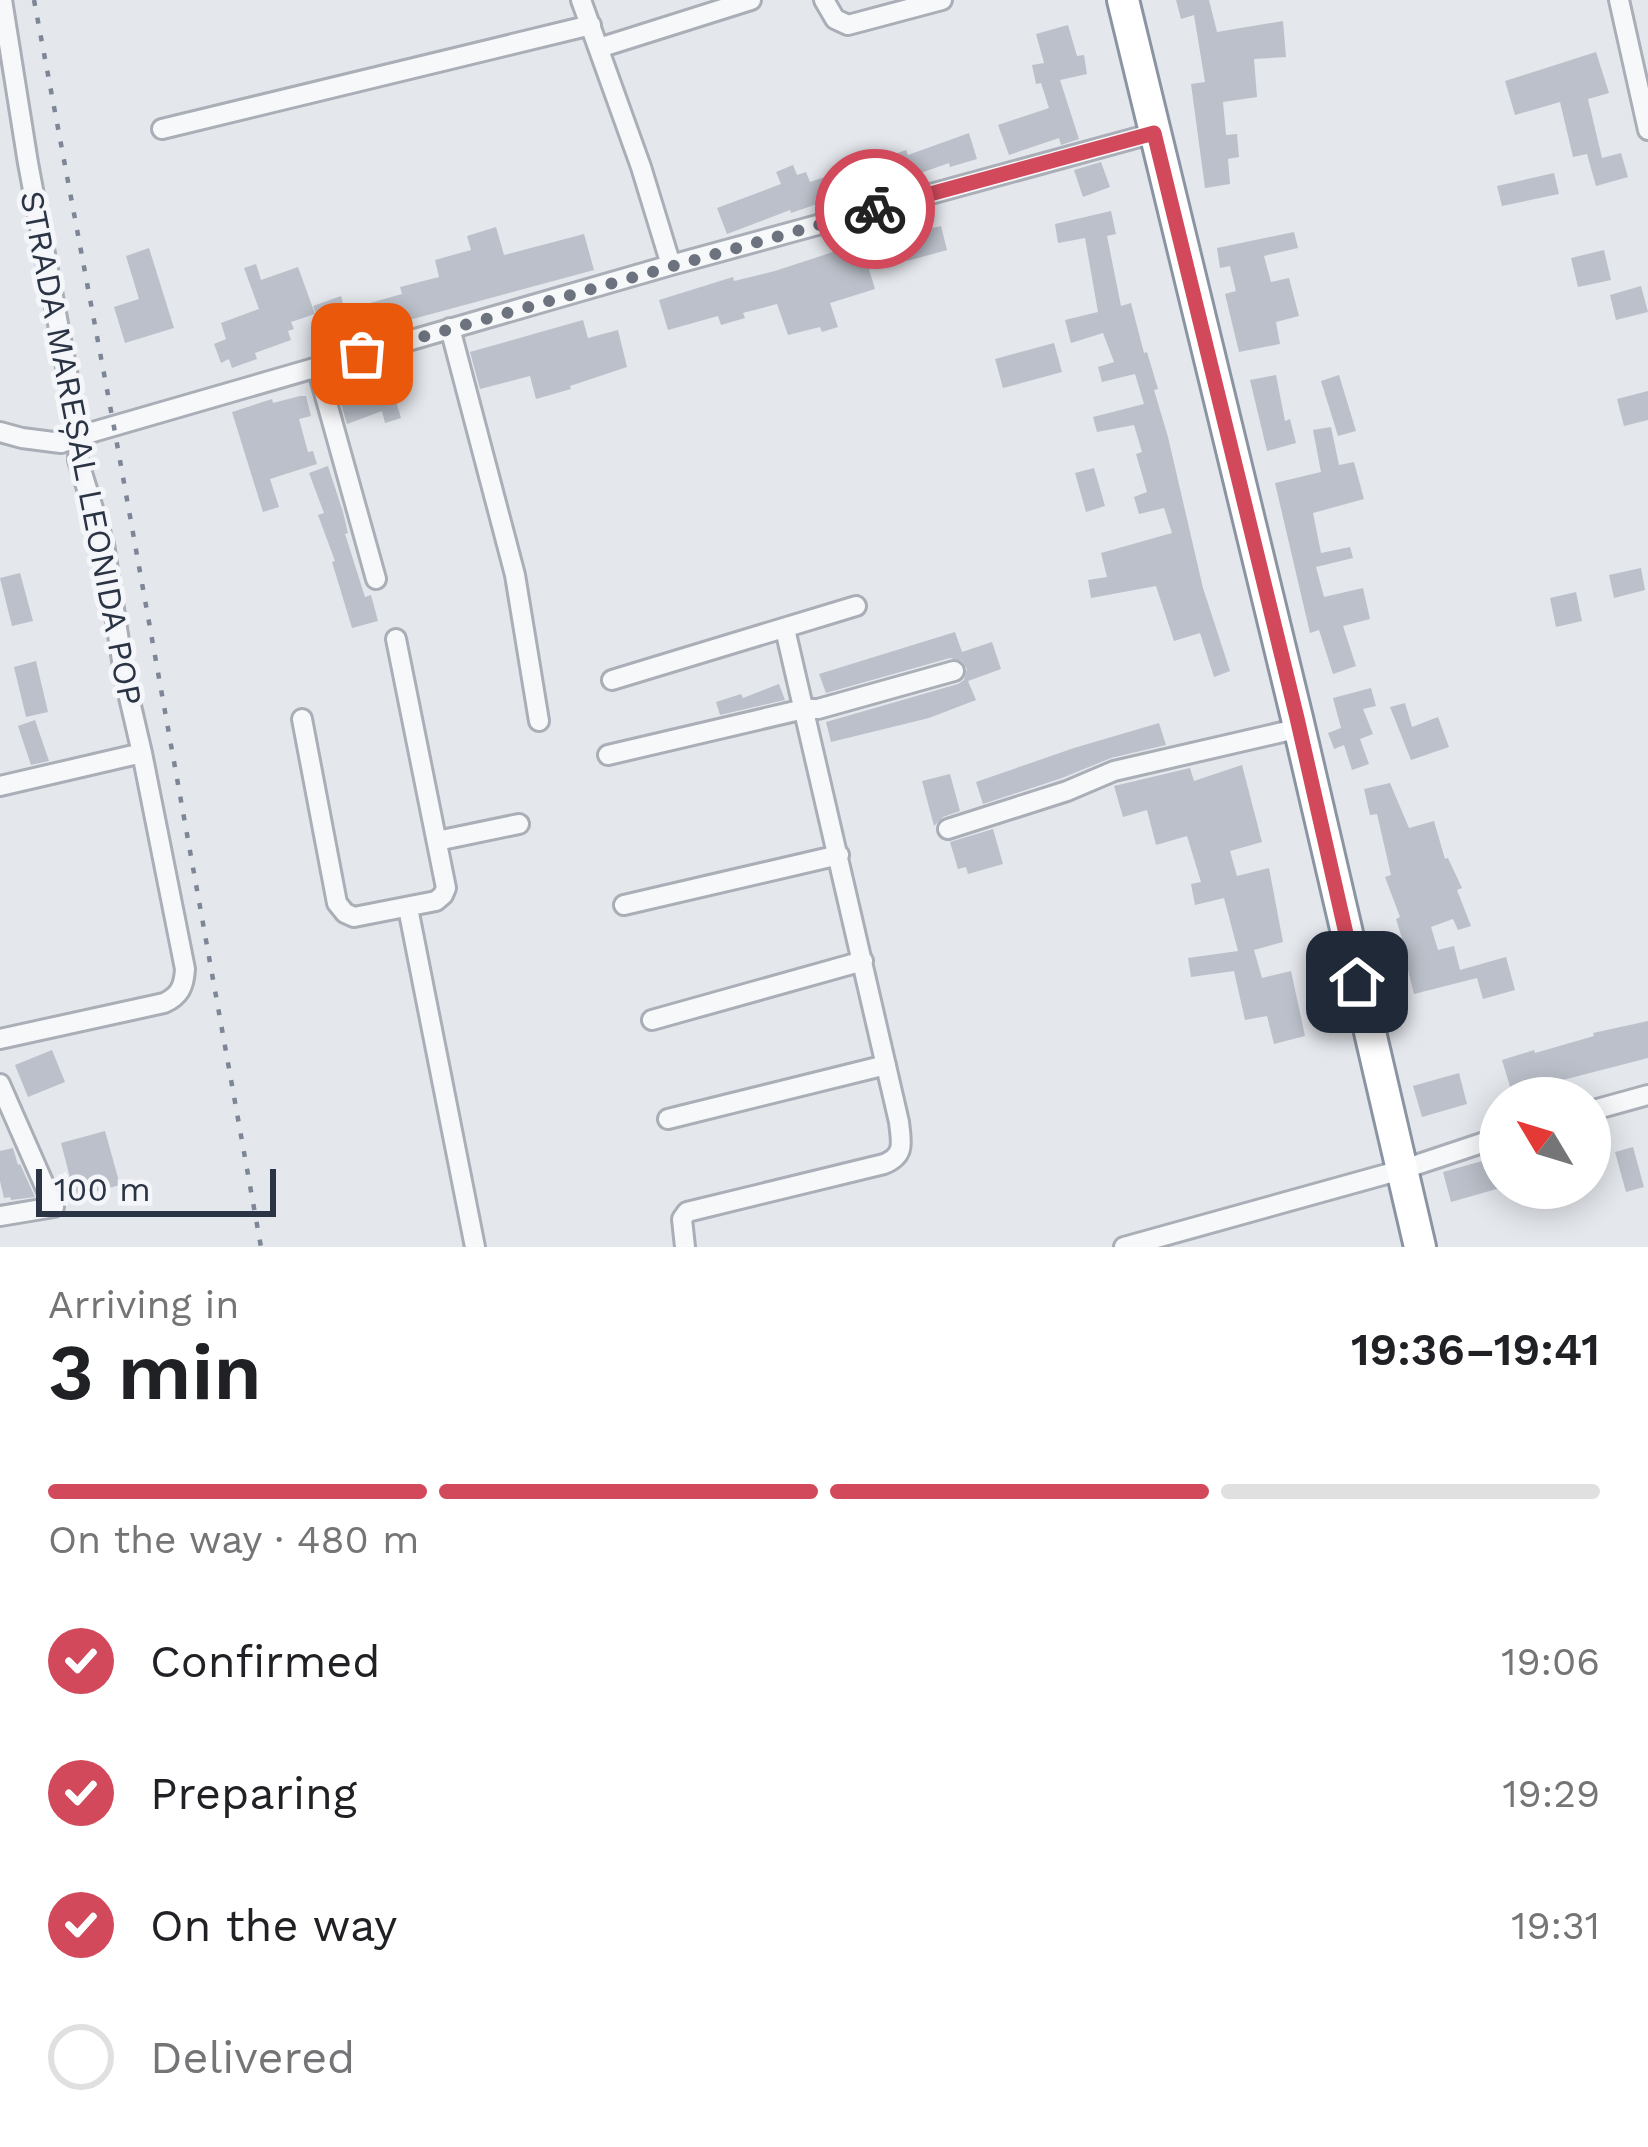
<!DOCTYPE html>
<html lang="en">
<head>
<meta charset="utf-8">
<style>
  :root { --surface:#fff; --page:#f6f6f6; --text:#202124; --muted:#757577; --line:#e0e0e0; --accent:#d1495b }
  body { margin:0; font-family:"Work Sans",sans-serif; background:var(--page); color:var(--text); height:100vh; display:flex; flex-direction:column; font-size:45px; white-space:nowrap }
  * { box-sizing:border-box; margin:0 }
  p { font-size:39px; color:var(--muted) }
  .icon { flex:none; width:66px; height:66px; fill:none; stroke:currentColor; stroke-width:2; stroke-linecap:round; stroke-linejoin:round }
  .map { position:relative; height:1247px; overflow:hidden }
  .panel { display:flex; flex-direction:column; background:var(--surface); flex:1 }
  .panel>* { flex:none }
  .needle { width:78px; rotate:308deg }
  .fabs { position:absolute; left:1479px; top:1077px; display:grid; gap:24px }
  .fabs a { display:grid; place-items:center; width:132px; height:132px; border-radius:50%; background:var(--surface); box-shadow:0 6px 30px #0003; font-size:60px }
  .scale { position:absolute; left:36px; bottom:30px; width:240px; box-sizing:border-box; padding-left:12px; border:6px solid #2b3445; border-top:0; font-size:33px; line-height:42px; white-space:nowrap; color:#2b3445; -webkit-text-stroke:9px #f4f6f9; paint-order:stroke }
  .pin { position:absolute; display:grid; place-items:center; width:102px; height:102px; color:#fff; margin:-51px; border-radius:24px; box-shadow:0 6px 18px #0006 }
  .courier { position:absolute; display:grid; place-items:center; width:120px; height:120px; margin:-60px; border:9px solid #d1495b; border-radius:50%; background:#fff; color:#222; box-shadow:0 3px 15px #0007 }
  .overview em { font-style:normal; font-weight:600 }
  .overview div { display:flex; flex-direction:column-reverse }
  .overview { display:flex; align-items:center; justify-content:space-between; height:204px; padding:0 48px }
  h1 { font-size:78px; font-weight:600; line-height:90px }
  .bar { display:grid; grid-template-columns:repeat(4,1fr); gap:18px 12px; align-content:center; height:144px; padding:0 48px }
  .bar i { height:15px; border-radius:9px; background:var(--line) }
  .bar .current { background:var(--accent) }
  .bar p { grid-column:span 4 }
  ol { padding:0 48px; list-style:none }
  li { display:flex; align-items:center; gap:36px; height:132px }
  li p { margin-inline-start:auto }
  li .icon { padding:12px; border-radius:50%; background:var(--accent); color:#fff; stroke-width:4 }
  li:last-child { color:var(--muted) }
  li i { width:66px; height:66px; border:6px solid var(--line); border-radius:50% }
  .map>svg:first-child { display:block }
</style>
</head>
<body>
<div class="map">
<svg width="1648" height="1247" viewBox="0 0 1648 1247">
  <rect width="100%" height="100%" fill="#e4e7ec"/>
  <path fill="#bbc0ca" d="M1176,0H1209L1217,32L1283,21L1286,57L1254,59L1257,97L1223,102L1226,135L1237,134L1239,157L1228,159L1230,184L1205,188L1191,84L1205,82L1194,15L1181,19Z
    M1068,25L1077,56L1084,55L1087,74L1060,80L1079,139L1061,145L1059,138L1009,155L998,125L1049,108L1041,83L1036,84L1032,65L1044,63L1036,34Z
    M1596,52L1609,93L1588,99L1602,158L1621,153L1628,177L1596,186L1587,154L1573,157L1560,102L1515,115L1505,81Z
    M969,133L977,159L950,167L949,163L892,183L855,191L791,213L790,210L727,234L717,208L781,184L776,172L793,165L797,175L806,172L810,182L848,169L847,164L874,156L875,161L906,150L908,155Z
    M1101,162L1110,187L1083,197L1074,170Z
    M1554,173L1559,194L1502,206L1497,186Z
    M1111,211L1116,234L1107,236L1121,306L1131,303L1144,353L1147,352L1158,389L1154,390L1168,437L1203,588L1230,671L1214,677L1200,633L1174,641L1156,586L1091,598L1088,580L1107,577L1101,553L1172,533L1164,508L1139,514L1134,497L1147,492L1136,454L1142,452L1134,425L1097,432L1093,417L1144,404L1135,374L1102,382L1098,367L1114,362L1103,333L1071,343L1065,320L1098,312L1085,238L1058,243L1055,224Z
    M941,226L947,250L907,261L906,257L868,266L875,289L830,303L838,327L822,332L820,327L788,335L777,304L743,313L745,318L721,325L718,316L668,330L659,300L733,277L734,281L775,271L836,251Z
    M496,227L504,255L584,234L594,270L409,320V317L354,333L326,345L313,306L341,296L345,310L402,294L400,287L439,277L435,260L471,250L467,236Z
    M1294,232L1298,248L1264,256L1271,282L1289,278L1299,316L1276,322L1280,344L1239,352L1225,294L1236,291L1230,266L1220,268L1217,248Z
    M149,248L174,328L125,343L114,307L139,299L126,256Z
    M1604,250L1611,280L1578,287L1571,258Z
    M256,264L261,280L298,267L315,314L291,322L294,329L288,331L291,340L255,353L257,359L232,368L229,359L221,363L214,344L226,339L221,323L259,309L244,268Z
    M1641,286L1648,312L1616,320L1610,295Z
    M583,320L588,338L618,330L627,367L570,386L571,389L536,399L530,376L480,389L470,352Z
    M1054,343L1062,372L1003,388L995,359Z
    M395,368L402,392L394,394L401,418L385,423L382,411L347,424L337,390Z
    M1276,375L1285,421L1290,419L1296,443L1267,451L1250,380Z
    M1339,375L1356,431L1338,436L1321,381Z
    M1648,391V420L1624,426L1617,399Z
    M300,396H306L311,416L299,419L308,452L313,451L317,464L270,479L279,507L263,512L232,412L272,399L273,403Z
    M1331,427L1339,465L1354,462L1364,499L1313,513L1321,553L1350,547L1353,558L1316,567L1324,597L1363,588L1370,619L1343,626L1356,666L1333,674L1319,630L1310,633L1275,483L1321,472L1313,430Z
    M328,466L343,512L348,533L345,534L365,597L371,595L378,621L352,628L332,562L335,561L318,515L324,513L309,473Z
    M1094,468L1105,506L1086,512L1075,473Z
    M1641,568L1645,590L1614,598L1609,575Z
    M20,573L33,621L12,626L0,578Z
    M1576,592L1582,621L1556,627L1550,598Z
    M955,632L962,652L992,642L1001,669L968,681L976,700L929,718L831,742L826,722L958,684L964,680L967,669L962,661L950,658L826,693L819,674Z
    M36,661L48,712L26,717L14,667Z
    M779,684L785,700L720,715L716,702L741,694L743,698Z
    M1371,688L1376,706L1363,709L1373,734L1360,739L1369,764L1352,770L1344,745L1334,749L1328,733L1341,728L1333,698Z
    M1405,703L1412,727L1438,717L1449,747L1411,760L1390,707Z
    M35,720L49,761L31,765L18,726Z
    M1159,723L1166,745L1111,758L1062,778L983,804L976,782L1074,748Z
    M1242,765L1262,842L1230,851L1237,876L1269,868L1283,942L1254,950L1262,978L1291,971L1305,1036L1274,1044L1267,1016L1245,1020L1234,971L1191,977L1188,958L1238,951L1224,898L1195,905L1191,884L1201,882L1187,836L1156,845L1147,810L1123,817L1114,786L1190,768L1194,781Z
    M950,774L960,811L943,817L934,826L922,781Z
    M1390,783L1409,828L1434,821L1445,859L1448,858L1462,888L1457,890L1471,926L1458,930L1453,919L1431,927L1438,950L1454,946L1460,970L1506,957L1515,990L1483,999L1477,978L1414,994L1405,958H1408L1396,919L1400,917L1385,877L1391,875L1377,814L1370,815L1364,789Z
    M993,829L1003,864L968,874L966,867L958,869L950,842Z
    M1648,1021V1058L1512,1093L1502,1060L1534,1050L1535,1053L1594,1036L1593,1033Z
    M52,1050L65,1082L28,1097L15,1065Z
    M1459,1073L1467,1104L1422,1117L1413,1086Z
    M105,1131L120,1185L75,1197L61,1143Z
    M1633,1147L1644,1187L1626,1192L1615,1152Z
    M13,1148L18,1165L20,1164L35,1197L11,1200L10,1197L4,1198L0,1181V1151Z
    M1500,1156V1188L1451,1202L1443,1172Z"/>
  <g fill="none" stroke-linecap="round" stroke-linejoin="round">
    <defs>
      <path id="minor" d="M581,0L641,167L671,265
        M824,0L835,19L848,25L942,0
        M1619,0L1648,130
        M599,48L751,0
        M162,129L591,25
        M450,328L515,575L539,721
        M317,367L376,579
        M0,432L22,438L61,443L79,436L671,265L1154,133
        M612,680L856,606
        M302,719L337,903L345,913L354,917L436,901L443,895L446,888L396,639
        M608,755L804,709H818L954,671
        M0,786L142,753
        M948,829L1067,791L1114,771L1300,728
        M437,841L519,824
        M624,905L839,855
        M408,908L475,1247
        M652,1020L863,961
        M0,1039L164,1003C180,996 184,986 185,969L142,753L125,680L104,544L78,460L79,436L28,163L2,0
        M0,1084L54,1207L0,1216
        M1590,1111L1648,1095
        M668,1119L886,1065
        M685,1247L682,1219L687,1212L884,1164C906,1155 901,1142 899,1122L785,629
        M1124,1247L1401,1170L1500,1137"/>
      <path id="trunk" d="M1123,0L1297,718L1420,1247"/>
    </defs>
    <use href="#minor" stroke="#a9aeb7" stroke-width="24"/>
    <use href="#trunk" stroke="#8b94a3" stroke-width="36"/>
    <use href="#minor" stroke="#f7f8fa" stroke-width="18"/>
    <use href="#trunk" stroke="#fff" stroke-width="30"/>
    <path stroke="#7d8696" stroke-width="4.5" stroke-dasharray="6 12" stroke-linecap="butt" d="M34,0L114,427L261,1247"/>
  </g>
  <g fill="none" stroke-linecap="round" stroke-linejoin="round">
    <path stroke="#6c737f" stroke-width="12" stroke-dasharray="0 21.6" d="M362,354L875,209"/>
    <path stroke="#d1495b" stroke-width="15" d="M875,209L1154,133L1297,718L1357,982"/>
  </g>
  <g text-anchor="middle" stroke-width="10" stroke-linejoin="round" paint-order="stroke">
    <g font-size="33" fill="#2b3445" stroke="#f4f6f9">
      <text transform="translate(82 448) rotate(79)" y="12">STRADA MAREȘAL LEONIDA POP</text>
    </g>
  </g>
</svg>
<div class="fabs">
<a><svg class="needle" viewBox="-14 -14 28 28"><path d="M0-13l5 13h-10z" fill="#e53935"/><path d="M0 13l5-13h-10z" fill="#757577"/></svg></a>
</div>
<div class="scale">100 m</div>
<div class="pin" style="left:362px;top:354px;background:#ea580c"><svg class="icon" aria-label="bag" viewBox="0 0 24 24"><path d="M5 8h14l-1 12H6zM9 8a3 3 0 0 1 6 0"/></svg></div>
<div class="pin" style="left:1357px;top:982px;background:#1f2937"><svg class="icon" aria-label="home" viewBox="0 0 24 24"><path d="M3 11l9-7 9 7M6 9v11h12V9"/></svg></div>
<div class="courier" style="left:875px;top:209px"><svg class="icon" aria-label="bike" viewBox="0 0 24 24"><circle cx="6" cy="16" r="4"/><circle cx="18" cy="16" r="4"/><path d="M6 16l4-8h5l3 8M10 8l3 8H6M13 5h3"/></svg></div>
</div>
<section class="panel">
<div class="overview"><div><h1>3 min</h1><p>Arriving in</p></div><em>19:36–19:41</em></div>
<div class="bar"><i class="current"></i><i class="current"></i><i class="current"></i><i></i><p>On the way · 480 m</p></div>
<ol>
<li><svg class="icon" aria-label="check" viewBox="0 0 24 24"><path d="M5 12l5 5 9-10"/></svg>Confirmed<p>19:06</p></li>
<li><svg class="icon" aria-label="check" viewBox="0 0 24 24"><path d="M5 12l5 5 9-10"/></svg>Preparing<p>19:29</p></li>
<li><svg class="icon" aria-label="check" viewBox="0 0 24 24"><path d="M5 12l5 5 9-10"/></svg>On the way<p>19:31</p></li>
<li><i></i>Delivered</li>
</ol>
</section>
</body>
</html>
